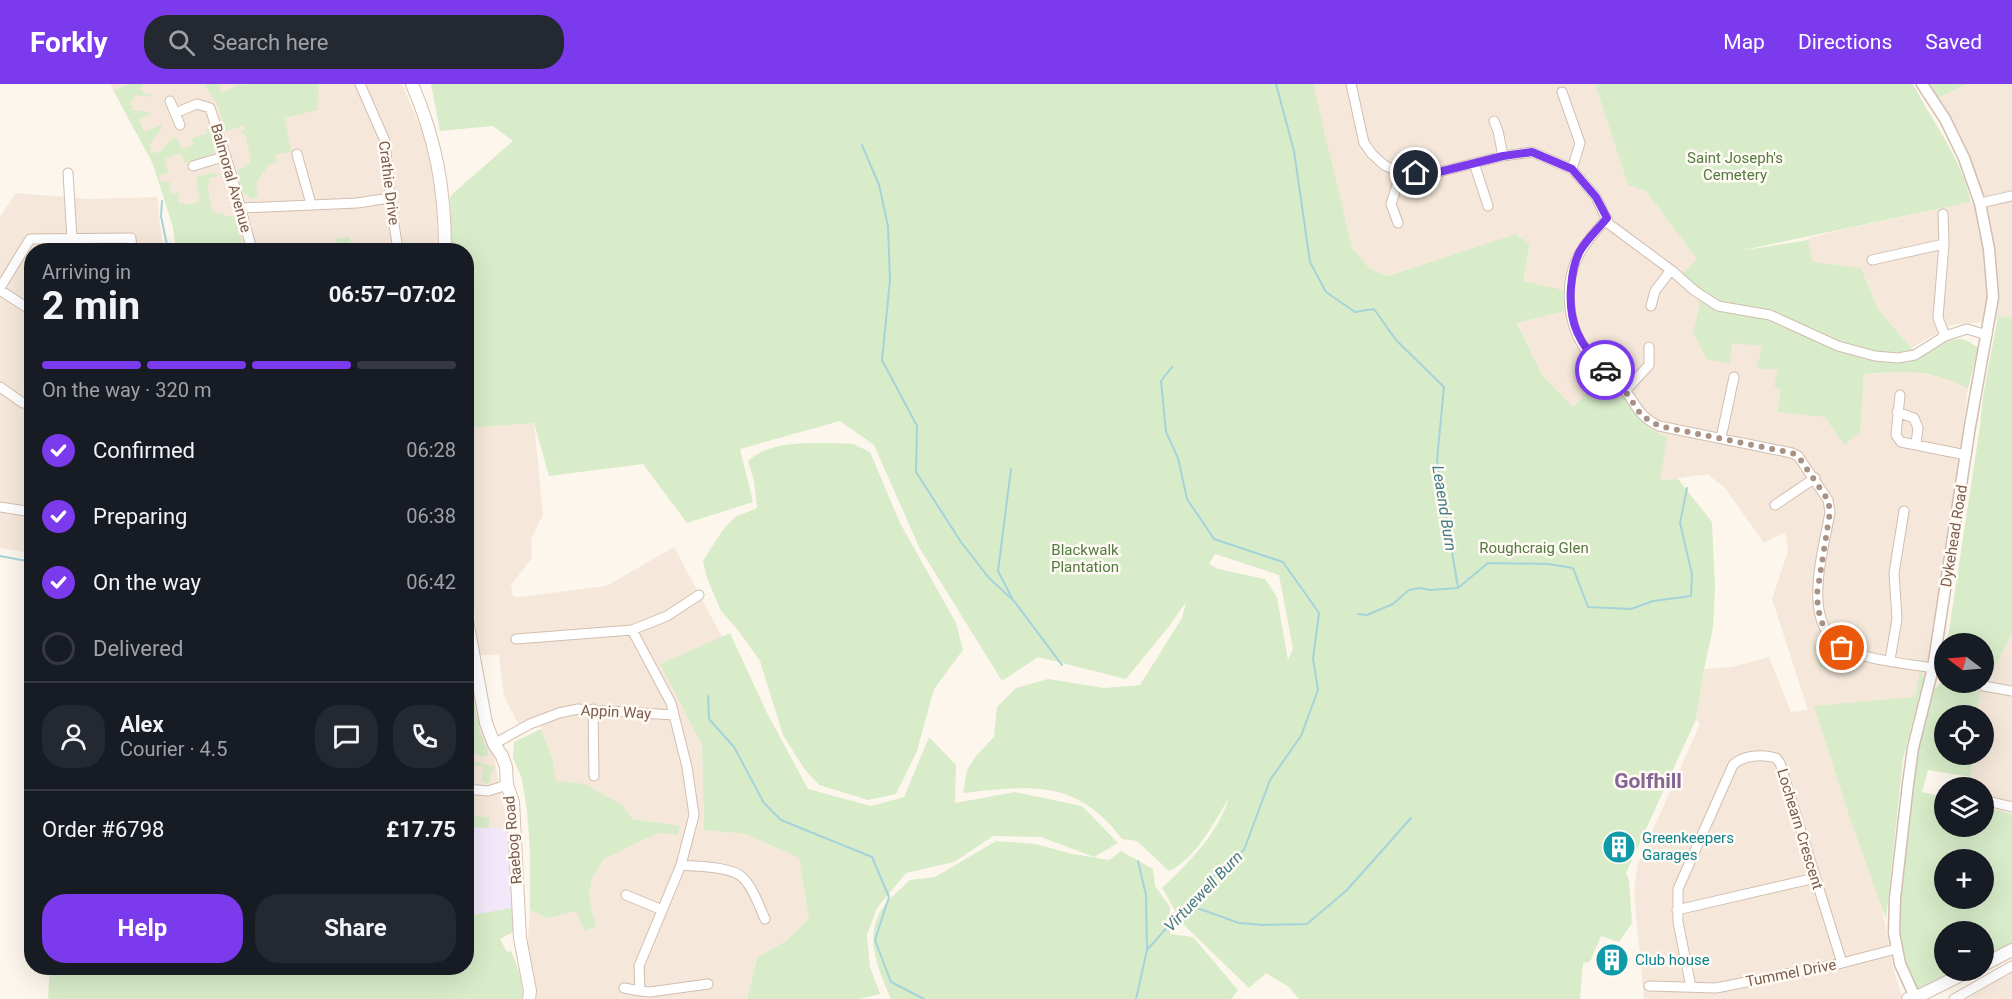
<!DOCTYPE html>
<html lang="en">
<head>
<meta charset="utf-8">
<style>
  :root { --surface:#171b24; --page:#242831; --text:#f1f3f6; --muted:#9ea1a6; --line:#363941; --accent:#7c3aed }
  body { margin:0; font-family:Roboto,sans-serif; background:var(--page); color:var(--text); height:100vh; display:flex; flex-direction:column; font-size:22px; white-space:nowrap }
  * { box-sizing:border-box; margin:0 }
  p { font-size:20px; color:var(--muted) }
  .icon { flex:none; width:33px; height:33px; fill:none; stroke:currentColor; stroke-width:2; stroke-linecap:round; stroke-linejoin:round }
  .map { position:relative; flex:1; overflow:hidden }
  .sheet { position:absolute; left:24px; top:159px; width:450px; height:732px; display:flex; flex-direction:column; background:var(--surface); border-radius:24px; box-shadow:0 6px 24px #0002 }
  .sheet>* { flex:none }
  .needle { width:39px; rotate:286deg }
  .controls { position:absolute; left:1934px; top:549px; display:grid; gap:12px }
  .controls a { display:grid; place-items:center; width:60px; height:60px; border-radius:50%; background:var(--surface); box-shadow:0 6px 24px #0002; font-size:30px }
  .pin { position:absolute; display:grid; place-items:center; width:51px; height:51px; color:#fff; margin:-26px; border:3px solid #fff; border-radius:50%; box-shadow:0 2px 6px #0007 }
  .courier { position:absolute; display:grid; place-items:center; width:60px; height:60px; margin:-30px; border:4px solid #7c3aed; border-radius:50%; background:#fff; color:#222; box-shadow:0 2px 8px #0007 }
  .head em { font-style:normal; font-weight:700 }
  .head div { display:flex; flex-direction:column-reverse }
  .head { display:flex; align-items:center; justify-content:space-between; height:102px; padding:0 18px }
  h1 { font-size:39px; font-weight:700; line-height:45px }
  .bar { display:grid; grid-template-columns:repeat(4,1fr); gap:9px 6px; align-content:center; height:72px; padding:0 18px }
  .bar i { height:8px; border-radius:4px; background:var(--line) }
  .bar .on { background:var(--accent) }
  .bar p { grid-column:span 4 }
  .line { display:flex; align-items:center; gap:15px; padding:0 18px; border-top:2px solid var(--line) }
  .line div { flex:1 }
  .round { display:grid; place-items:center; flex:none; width:63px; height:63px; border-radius:24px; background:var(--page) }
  ol { padding:0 18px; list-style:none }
  li { display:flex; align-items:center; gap:18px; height:66px }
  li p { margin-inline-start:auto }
  li .icon { padding:6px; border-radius:50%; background:var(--accent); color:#fff; stroke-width:4 }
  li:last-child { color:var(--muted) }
  li i { width:33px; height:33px; border:3px solid var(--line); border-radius:50% }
  .primary-button { display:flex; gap:12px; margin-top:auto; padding:12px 18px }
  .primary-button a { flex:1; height:69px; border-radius:24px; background:var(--accent); color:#fff; font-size:24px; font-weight:700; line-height:69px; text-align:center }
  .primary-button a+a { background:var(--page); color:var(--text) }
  header { display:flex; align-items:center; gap:36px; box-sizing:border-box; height:84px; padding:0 30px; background:var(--accent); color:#fff }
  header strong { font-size:28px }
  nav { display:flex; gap:33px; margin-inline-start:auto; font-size:21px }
  .search { width:420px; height:54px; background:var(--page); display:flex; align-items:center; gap:15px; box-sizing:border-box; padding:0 21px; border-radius:24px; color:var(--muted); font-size:22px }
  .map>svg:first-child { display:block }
</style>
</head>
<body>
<header>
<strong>Forkly</strong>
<div class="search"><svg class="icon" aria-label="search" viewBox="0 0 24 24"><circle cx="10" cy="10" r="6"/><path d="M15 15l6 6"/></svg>Search here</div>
<nav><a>Map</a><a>Directions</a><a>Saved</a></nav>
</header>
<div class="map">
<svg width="2012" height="915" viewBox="0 0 2012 915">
  <rect width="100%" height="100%" fill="#fdf6ec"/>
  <path fill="#f5e8da" d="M110,0H402L424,52L438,110L437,166H245L234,131L173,143L153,80Z
    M1309,0H1595L1628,101L1646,107L1697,175L1683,189L1700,219L1693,248L1732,258L1762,262L1779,286L1774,302L1825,333L1860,348L1864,290L1909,287L1944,294L1968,305L1928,610L1913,616L1825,621L1878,802L1893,884L1903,915H1644L1634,810L1637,782L1700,640L1696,635L1704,585L1732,583L1769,573L1791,628L1808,626L1772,515L1788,467L1785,448L1764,459L1725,404L1707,390L1660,397L1655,349L1642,339L1626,317L1603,293L1573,323L1542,291L1517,238L1564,227L1523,197L1530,161L1517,150L1388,192L1370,185L1352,164Z
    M1967,0H2012V233L1998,232L1997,237L1951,241L1911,264L1878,225L1861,184L1813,178L1808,156L1812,153L1832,148L1971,118L1981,107L1969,72L1936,15Z
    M16,109L89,115L157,113L163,163V166H32L31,469L0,464V133Z
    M534,339L543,431L531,455L532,474L511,501L513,512L520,513L606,502L674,463L722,553L661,580L702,661L704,746L746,750L799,774L809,835L787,856L757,874L747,915H533L527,865L530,826L548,834L576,826L597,841L591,824L589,807L592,795L603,776L645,755L660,749L678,751L680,742L633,735L622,721L556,697L553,676L541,645L547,629L520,643L504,612L499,571H479L470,491L466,344Z
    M466,530L508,744L467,743Z
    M2012,550V721L1992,716L1983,706V704L1980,703L1971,693L1974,671L1983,670V632L1977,631L1981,599L1983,598L1985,586L1993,587Z
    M2012,886V915H1967Z"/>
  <path fill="#f3e8fa" d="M467,743L508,744L512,824L467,832Z"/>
  <path fill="#d8ecc9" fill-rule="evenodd" d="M129,0H144L140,5L147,11L149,9L154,13L134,11L133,16L129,19L133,22L132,26L150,28L151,30L139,35L144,48L161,41L162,44L149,61L152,63L149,67L153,70L156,67L160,69L171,55L173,56L174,53L178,55L181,65L194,61L192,55L207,49L206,46L210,44L216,65L214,69L184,79L181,69L165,75L168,89L159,91L160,98L169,97L171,110L180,109L178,112L179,119H184V121L197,119L200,116L196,93L216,88L217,93L209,94L210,101L207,102L212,125L210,128L215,127L216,130L223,129L224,133L234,131L245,166H176L173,143L153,80L113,6Z
    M204,0H219L221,3L219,5L222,9L239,0L243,2L246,0H318C320,9 316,16 318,26L285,34L291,68L276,70L277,79L269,80L256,100L258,113L251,115L243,108L237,86L244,84V81L250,79L251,75L245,50H241V47L244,46V41L226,48L217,20Z
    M431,0H1313L1352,164L1370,185L1388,192L1516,150L1530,160L1523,197L1563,206L1564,227L1517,239L1542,291L1573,323L1603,292C1610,300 1619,308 1626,316C1640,334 1644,345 1667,353L1660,396L1678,395L1712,438L1715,502L1713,544L1704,585L1696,635L1626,789L1629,796L1632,839L1619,858L1601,852L1590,878L1583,879L1580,915H1299L1289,903L1266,889L1249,904L1182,839L1162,804C1190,777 1217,751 1229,714C1213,739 1197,774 1169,787L1137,757L1122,755C1076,694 1031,702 963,709L967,686L976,672L994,653L997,623L1016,604L1048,595L1104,604L1140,601L1182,534L1186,518L1170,541L1126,595L1038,573L1002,597L919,463L874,361L840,337L740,365L753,418L687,439L643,380L549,392L534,339L467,344L466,166H452L450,112L513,57L493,42L440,47ZM1215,470L1279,491L1293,565L1288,576L1277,513L1265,495L1218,485L1209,480Z
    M1595,0H1913C1933,39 1962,75 1971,118L1739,167L1808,156L1813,178L1861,184L1878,225L1911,264L1925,271C1945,259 1956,246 1978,264L1968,305C1929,285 1906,287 1864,290L1860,348L1844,361L1825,333L1777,328L1781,306L1774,302L1778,286L1757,284L1762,262L1732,259L1730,279L1707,276L1693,248L1700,219L1683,189L1697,175L1646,107L1628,101Z
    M1928,0H1967L1936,15Z
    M350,153L352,166H339L335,155Z
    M1998,232L2012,233V550L1993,587L1985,586L1983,592V560L1947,559L1980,342L1983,312Z
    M832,359L853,360L870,368L900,439L956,539L963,566L934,605L917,667L896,710L868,716L819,701L805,686L783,651L760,577L737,545L721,527L707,494L703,477L722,447L735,433L757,424L754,397L748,377C770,357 803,359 832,359Z
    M730,549L767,629L808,705L871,722L904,713L929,653L956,681L955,719L1015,708L1082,722L1118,759L1094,773L1041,753L993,752L954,778L906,789L877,824L867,851L870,883L880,910L859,915H747L757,874L787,856L809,835L799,774L746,750L704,746L702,661L660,580Z
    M1825,558L1836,567L1828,585L1820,584L1813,562Z
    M1944,575V598L1981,599L1977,631L1944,632V670L1974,671L1971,693L1928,686L1922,708L1944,713V742H1983V722L2012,730V860L1983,873V848H1944V886L1958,887L1915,908L1903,879L1895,828L1907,709L1928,610L1940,600ZM1944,776H1983V814H1944Z
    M467,581L479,645L489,671L483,673L468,667L467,661Z
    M1920,588L1924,595L1903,675L1886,835L1853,743L1814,622L1915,613Z
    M541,645L553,676L556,697L585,700L622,721L633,735L680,742L678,751L660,749L645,755L603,776L592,795L589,807L591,824L597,842L585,847L576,827L548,834L530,826V767L527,727L522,695L513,674L514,658Z
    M466,675L494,683L488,700L482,697L484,682H467Z
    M467,719H469V732L489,733V744L467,743Z
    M996,757L1035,760L1073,770L1109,776L1121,767L1153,785L1155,802L1170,823V850L1193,853L1238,906L1231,915H891C880,889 865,858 879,830C884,818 900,806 910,796L935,793Z
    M512,824L513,848L500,855L507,868L511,867C518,883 523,897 523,915H48L50,884H466L467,832Z"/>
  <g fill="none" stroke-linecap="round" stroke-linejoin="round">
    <path stroke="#a5d3da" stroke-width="2" d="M1276,0L1294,67L1310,178L1326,208L1355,228L1374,225L1396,256L1444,303L1437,376L1458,504L1488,479L1548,480L1573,484L1588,523L1631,525L1653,517L1691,512L1692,490L1680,439L1687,404
      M862,61L879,101L888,142L890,196L882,276L917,342L916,388L961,458L989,494L1014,517L1062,581
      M162,117L161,132L168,166
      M1011,385L998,487L1013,516
      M0,472L32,478
      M1358,530L1367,531L1393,520L1409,506L1419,504L1431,506L1458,504
      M708,612L709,635L734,663L764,719L781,736L872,773L889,813L875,856L891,898L924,915
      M1138,777L1146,811L1147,866
      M1189,821L1239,839L1263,841L1307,840L1347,806L1411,734
      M1136,915L1147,866L1209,796L1244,766L1270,696L1301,652L1318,606L1313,575L1319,529L1283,478L1214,455L1187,415L1178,374L1166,348L1161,297L1172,283"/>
    <defs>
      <path id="minor" d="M360,0L385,57L390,114L398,166
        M1351,0L1364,59L1372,70L1384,81L1401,89L1431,90L1503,72L1532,68L1572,85L1596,113L1609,140L1671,186L1695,207L1718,222L1770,231L1838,262L1875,272L1898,274L1915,271L1945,252L1967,245L1987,251
        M1562,8L1580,59L1572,85
        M170,17L175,29
        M1494,37L1498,47L1503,72
        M180,41L175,29L197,20L210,24L230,86L252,166
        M297,70L311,120
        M1474,79L1488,122
        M193,82L226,72
        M68,89L72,155
        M1980,119L2012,112
        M240,124L357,119L390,114
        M1943,130L1944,160L1938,234L1945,252
        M1607,134C1598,145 1588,155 1581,167C1562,198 1567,243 1589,270C1599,282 1611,292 1622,303C1637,319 1636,331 1659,342L1792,369L1798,372L1828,416L1830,428C1823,471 1797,548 1852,568C1875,577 1908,580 1933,584
        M1398,139L1391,120L1401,89
        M1872,176L1944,160
        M0,204L30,155L131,154L132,166
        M0,206L32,227
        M1651,222L1655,207L1671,186
        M0,303L23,319H32
        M1625,307L1649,281V263
        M1900,311L1896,351L1901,358L1966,371
        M1897,328L1914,334L1918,344L1916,360
        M1721,354L1734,293
        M1775,421L1815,394
        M0,423L32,428
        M632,546L671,619L687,683L694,731L681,781L639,882L640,907L650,908L708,900
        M516,555L632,546L667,532L699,511
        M1890,576L1897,535L1894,489L1904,427
        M1984,602L2012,607
        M593,625L594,692
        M494,660L530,640L559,629L578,625L674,631
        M466,705L488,707L507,701
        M1983,716L2012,723
        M681,781C697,783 730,782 742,793C753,803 759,822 765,835
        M626,811L662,826
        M1677,826L1815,794
        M1649,902L1716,904L1842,879L1896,865
        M1691,903L1678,838V805L1733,681C1743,671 1762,670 1776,674L1780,679L1842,879
        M624,904L640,907
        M1954,915L2012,882"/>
      <path id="tertiary" d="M1915,913L1900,880L1894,849L1895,814L1908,700L1913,664L1933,584L1970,342L1993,213L1989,165L1980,119L1964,74L1945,35L1922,0"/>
      <path id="secondary" d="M412,0C436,56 445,105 445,166
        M466,531L486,639L494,660L502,672L506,683L507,701L513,718L520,854L530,907L529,915
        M1983,881L2012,866
        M1908,915L1921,911L1971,886"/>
    </defs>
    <use href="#minor" stroke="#d1beb0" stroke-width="11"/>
    <use href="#tertiary" stroke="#d1beb0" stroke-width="13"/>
    <use href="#secondary" stroke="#d6c0b0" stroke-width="14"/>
    <use href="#minor" stroke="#fff" stroke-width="9"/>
    <use href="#tertiary" stroke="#fff" stroke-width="10"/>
    <use href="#secondary" stroke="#fff" stroke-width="12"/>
  </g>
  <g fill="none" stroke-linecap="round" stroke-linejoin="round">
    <path stroke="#a89285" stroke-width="6" stroke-dasharray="0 10.8" d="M1605,286L1625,307L1642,332L1659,342L1792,369L1798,372L1828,416L1830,428L1817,510C1818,533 1823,550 1842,564"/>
    <path stroke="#7c3aed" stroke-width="8" d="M1416,89L1431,90L1503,72L1532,68L1572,85L1596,113L1607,134C1598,145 1587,155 1580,167C1574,178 1572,191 1571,203C1568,240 1580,261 1605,286"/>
  </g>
  <defs>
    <symbol id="building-disc" viewBox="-11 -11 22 22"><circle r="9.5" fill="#0f9aa8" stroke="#fffaf3"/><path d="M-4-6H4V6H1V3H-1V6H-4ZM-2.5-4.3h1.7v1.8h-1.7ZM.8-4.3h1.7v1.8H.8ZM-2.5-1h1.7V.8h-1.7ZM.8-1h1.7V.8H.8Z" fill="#fff"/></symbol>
  </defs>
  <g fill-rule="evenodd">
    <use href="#building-disc" x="1600" y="744" width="38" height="38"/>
    <use href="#building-disc" x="1593" y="857" width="38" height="38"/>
  </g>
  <g text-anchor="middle" stroke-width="5" stroke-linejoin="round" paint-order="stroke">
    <g font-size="15" fill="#537a41" stroke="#fffaf3">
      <text x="1735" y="79">Saint Joseph's<tspan x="1735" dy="17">Cemetery</tspan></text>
      <text x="1534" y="469">Roughcraig Glen</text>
      <text x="1085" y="471">Blackwalk<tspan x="1085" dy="17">Plantation</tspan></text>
    </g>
    <g font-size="15" fill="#7a5c4d" stroke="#fffaf3">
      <text transform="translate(231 94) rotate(74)" y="5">Balmoral Avenue</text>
      <text transform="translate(389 99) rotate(83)" y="5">Crathie Drive</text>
      <text transform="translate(1954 452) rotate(-81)" y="5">Dykehead Road</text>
      <text transform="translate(616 628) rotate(3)" y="5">Appin Way</text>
      <text transform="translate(1800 745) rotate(73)" y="5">Lochearn Crescent</text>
      <text transform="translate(513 756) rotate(-95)" y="5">Raebog Road</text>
      <text transform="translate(1791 889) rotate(-11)" y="5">Tummel Drive</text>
    </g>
    <g font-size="15" fill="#0d838f" stroke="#fffaf3" text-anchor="start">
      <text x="1642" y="759">Greenkeepers<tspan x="1642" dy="17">Garages</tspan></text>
      <text x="1635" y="881">Club house</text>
    </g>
    <g font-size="16" font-style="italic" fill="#437c86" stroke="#fffaf3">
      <text transform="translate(1445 424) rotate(81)" y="6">Leaend Burn</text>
      <text transform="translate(1203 807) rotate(-46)" y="6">Virtuewell Burn</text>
    </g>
    <g font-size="21" font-weight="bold" fill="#846695" stroke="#fffaf3">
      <text x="1648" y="704">Golfhill</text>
    </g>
  </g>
</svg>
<div class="controls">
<a><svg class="needle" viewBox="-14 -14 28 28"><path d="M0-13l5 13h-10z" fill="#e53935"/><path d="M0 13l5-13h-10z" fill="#9ea1a6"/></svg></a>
<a><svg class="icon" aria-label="locate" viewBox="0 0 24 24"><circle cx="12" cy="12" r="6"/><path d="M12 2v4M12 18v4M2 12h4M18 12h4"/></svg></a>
<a><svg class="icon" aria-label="layers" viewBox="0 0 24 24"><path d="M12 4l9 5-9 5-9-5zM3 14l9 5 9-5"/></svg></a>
<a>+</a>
<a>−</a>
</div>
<div class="pin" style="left:1842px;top:564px;background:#ea580c"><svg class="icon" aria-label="bag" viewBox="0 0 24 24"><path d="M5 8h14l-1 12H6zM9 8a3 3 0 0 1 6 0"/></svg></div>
<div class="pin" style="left:1416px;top:89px;background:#1f2937"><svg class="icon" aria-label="home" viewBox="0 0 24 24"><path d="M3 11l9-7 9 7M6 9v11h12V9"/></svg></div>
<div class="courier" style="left:1605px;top:286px"><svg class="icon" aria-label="car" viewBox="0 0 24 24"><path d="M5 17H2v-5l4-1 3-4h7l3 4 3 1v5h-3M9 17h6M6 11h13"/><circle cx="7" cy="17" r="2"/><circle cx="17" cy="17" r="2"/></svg></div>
<section class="sheet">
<div class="head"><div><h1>2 min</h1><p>Arriving in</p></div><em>06:57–07:02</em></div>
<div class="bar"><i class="on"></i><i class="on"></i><i class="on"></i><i></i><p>On the way · 320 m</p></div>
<ol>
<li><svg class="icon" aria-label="check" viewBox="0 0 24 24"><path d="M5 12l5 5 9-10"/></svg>Confirmed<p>06:28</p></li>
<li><svg class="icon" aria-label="check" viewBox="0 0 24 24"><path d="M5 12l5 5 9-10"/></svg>Preparing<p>06:38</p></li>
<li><svg class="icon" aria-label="check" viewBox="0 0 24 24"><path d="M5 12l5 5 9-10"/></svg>On the way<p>06:42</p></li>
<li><i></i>Delivered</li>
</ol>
<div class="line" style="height:108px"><a class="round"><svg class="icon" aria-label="person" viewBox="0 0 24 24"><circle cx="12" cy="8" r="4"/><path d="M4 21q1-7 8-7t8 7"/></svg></a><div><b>Alex</b><p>Courier · 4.5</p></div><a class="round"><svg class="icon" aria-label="chat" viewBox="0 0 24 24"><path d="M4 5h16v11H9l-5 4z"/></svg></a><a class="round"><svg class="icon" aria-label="phone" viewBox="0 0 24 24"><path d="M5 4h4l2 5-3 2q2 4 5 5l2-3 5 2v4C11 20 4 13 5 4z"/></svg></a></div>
<div class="line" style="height:78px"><div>Order #6798</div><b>£17.75</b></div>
<div class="primary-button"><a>Help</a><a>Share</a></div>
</section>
</div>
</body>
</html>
